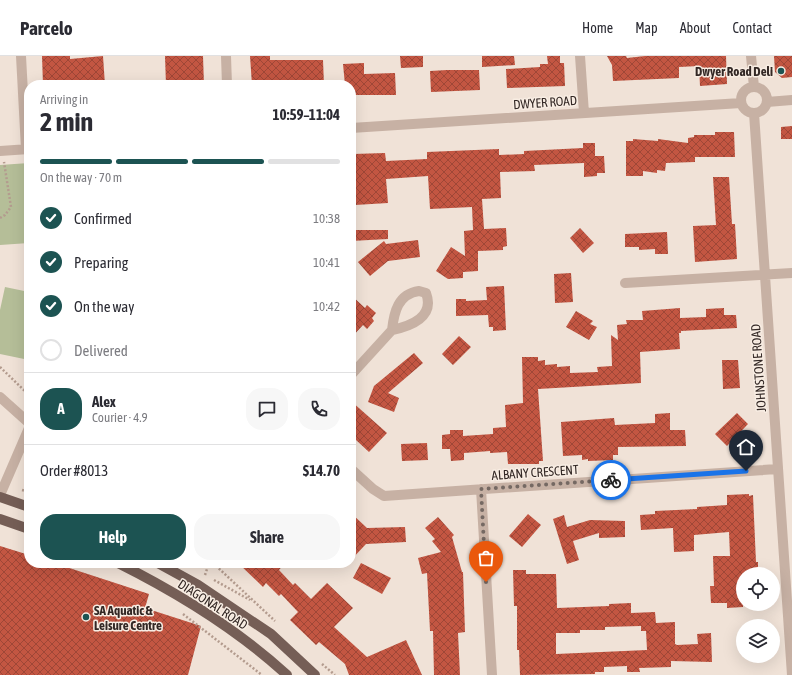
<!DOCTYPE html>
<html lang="en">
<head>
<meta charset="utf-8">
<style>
  :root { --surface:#fff; --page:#f7f7f7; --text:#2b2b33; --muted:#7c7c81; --line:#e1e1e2; --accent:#1c5352 }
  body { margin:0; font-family:"Asap Condensed",sans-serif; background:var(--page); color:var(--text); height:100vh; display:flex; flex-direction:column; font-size:15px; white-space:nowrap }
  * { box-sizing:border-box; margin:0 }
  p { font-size:13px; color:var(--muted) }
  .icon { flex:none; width:22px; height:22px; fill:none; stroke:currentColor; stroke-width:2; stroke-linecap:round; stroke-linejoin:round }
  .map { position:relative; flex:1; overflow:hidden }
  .side { position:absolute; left:24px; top:24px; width:332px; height:488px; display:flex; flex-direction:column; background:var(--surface); border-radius:16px; box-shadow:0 4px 16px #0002 }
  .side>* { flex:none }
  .tools { position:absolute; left:736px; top:511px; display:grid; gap:8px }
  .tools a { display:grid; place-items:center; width:44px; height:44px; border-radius:50%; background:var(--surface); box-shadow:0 4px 16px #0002; font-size:20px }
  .pin { position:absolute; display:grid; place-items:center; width:34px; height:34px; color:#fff; margin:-41px -17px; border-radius:50% 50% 50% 0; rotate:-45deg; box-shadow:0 0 4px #0007 }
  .pin .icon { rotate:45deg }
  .courier { position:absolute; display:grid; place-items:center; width:40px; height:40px; margin:-20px; border:3px solid #1a73e8; border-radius:50%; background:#fff; color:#222; box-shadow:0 1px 5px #0007 }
  .head em { font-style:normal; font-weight:700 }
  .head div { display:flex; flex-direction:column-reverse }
  .head { display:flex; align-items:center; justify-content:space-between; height:68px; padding:0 16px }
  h1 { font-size:26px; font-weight:700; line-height:30px }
  .bar { display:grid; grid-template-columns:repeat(4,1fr); gap:6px 4px; align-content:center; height:48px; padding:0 16px }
  .bar i { height:5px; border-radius:3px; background:var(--line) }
  .bar .on { background:var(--accent) }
  .bar p { grid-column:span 4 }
  .line { display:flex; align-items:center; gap:10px; padding:0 16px; border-top:1px solid var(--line) }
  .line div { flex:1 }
  .round { display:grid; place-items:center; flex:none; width:42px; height:42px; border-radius:16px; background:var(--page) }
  ol { padding:0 16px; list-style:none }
  li { display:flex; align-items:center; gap:12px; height:44px }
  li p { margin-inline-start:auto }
  li .icon { padding:4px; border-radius:50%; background:var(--accent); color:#fff; stroke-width:4 }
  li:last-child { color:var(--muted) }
  li i { width:22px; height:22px; border:2px solid var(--line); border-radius:50% }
  .primary-button { display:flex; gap:8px; margin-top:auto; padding:8px 16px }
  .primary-button a { flex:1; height:46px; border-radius:16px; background:var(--accent); color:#fff; font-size:16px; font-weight:700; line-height:46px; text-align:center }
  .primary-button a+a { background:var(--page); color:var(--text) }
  header { display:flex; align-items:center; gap:24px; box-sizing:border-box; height:56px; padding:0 20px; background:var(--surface); border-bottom:1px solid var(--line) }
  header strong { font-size:19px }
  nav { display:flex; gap:22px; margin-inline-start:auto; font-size:14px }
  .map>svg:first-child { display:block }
</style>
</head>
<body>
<header>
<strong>Parcelo</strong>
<nav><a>Home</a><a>Map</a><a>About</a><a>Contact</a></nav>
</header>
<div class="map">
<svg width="792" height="619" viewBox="0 0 792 619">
  <defs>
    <pattern id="building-cross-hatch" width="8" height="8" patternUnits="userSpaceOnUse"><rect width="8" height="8" fill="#c35642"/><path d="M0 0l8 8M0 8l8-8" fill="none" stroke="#9f4737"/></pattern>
  </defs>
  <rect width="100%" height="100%" fill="#f0e2d7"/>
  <path fill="#b5be98" d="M29,107V187L0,189V109Z
    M5,231L29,236V304L0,298V254Z"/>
  <path fill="url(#building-cross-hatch)" fill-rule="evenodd" d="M42,0H70V3L103,0L105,29H43Z
    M165,0H203L204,29H166Z
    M250,0H270V4H323L324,29H252Z
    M400,0H423V11L401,12Z
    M482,0H514L515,9L482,11Z
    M547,0H560V7H564L565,30L507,32L506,13L540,11V8H548Z
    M607,0H626L627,2L645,0H726L727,28L700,30L699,10L679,11V22L613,25L612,9Z
    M774,0H792V21L782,22L775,16Z
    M364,7V18L395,17L396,39H351V29H345L343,8Z
    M447,14H479L480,34L431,36L430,15Z
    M792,70V83H781V71Z
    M715,76H734L735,101H695V106L666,107L665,115L657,114V117L643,115V120H626V85H633V83L658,85V83L688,87V82L694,81V79H715Z
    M583,87H595V100H604L605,117H597V120L584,121V107L534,109L535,115L500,116L501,142L482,143L484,173L506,172L507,190L503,191V194L478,195V215L463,216V222L448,223L436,215L451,191L465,200L464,175L473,174L472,151L430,153L428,120L386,123L388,147L355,149L353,98L385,97L386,105L427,103V96L499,93V99L524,98V95L583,92Z
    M713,121H729L732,168H735L737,203L695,206L693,170L716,169Z
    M580,172L594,187L583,197L570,182Z
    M351,174H388V183L351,185Z
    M667,176L668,198H655V193L639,194V191H625V178Z
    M418,184L420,201L388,205L370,220L358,206L384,185L386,188Z
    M571,217L573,246L555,247L554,218Z
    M504,230L506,274L493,275V271H489L488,259L456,260V243H466V245L487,244L486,231Z
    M351,239L365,252L367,249L376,257L372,262L374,265L367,273L363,269L351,282Z
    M680,252V262L706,261V253L724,252V259H736L737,272L681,275V277H679L680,293L640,296L641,327L538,333L543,405H539V408H508L507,396L490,397V395L464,397V404L451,405L450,393H442V379L450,378V374H463V380L493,378V372L506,371L505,349L523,347L522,301H538V305L545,304V309L557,308V311L570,310V317L598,316L597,311L612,310L611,279L618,284L617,269L627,268L626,264H643L642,255Z
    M576,255L593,265L590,268L597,271L589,284L566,271Z
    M459,280L471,291L453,309L442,298Z
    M414,297L423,307L388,337L399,342L394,356L368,346L374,330Z
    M722,304H738L740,332L723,333Z
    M351,345L387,377L369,396L356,384L351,390Z
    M670,357V374H685L686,390L618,391V399H613V404L588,405V403L582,404V399L563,400L561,366L614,362L615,369L655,367V358Z
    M737,357L748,368L727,390L715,378Z
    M427,387L428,404L402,405L401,388Z
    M749,438V440L753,439L756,506H758V518H743V551L727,552V547H711L710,530H714L713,500H730L729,476L694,479V495L674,496L673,472L641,474L640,459L655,458V455L697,453V451L727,449V439Z
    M351,457L367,472L405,471L406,486L366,488L351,504Z
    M528,458L541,469L522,491L509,480Z
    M564,459L567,471L590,464L625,465V481L599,482V477L573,485L579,504L567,508L553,463Z
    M438,461L454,479L452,481L462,516H463L465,576L458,577L460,619H434L433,575H430L427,517L422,518L418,502L441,496L432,485L435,483L425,472Z
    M0,490L29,499V507H54L149,538L145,552L201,570L188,619H0Z
    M238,507H285L279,514L293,529L295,527L311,543L327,527L353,552L334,571L367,601L406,584L422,619H349L345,608L319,586L316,589L290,564L298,556L281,538L279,540L266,527L263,531Z
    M361,507L391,522L382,538L353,522Z
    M513,514H526V518H556L557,552L609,550V548L631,547V557L655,556L656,567L675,566V588L677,589L698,588L697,578L711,577L712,606L671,605V611L639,612L640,616H627V610L604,611V616H595V618L520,619L519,594H517V550H514ZM641,570V575H646L647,594L556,598V577H580V574H605V571Z"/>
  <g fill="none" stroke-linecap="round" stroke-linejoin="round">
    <path stroke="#b39b8e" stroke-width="2.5" stroke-dasharray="2 2" stroke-linecap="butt" d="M0,162L5,159L11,151L4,106
      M0,311L29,339
      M22,434L29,436
      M186,507L192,511
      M213,507L275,565
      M205,519L209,507
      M214,524L250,544
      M183,558L262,619
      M322,608L335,619"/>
    <path stroke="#c7b1a4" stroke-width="10" d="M21,0L26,93
      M226,0L227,29
      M580,0L584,57
      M751,0L754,31
      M741 44a13 13 0 1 1 26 0a13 13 0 1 1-26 0Z
      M767,46L792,44
      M754,57L792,619
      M351,72L741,47
      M0,95L29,93
      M625,227L792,217
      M419,235L426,237C435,261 411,270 392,274C394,256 398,238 419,235Z
      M351,319L392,274
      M0,341L29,367
      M351,413L373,433L384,440L777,413
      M481,433L492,619
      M0,439L29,372"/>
    <path stroke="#755e56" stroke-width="10" d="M0,441L29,451
      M0,463L29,473
      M118,507C178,537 238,574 287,619
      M158,507L198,529L271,578L315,619"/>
  </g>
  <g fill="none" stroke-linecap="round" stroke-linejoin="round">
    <path stroke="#756963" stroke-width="4" stroke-dasharray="0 7.2" d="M486,526L481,433L611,424"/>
    <path stroke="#1a73e8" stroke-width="5" d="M611,424L746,415"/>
  </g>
  <g fill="#1c5352" stroke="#f8ede3" stroke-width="1.5">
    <circle cx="781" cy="15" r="4"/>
    <circle cx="86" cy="561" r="4"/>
  </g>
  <g text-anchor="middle" stroke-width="3" stroke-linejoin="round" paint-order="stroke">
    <g font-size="13" font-weight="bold" fill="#332825" stroke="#f8ede3" text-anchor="end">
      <text x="773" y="20">Dwyer Road Deli</text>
      <text x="94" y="559" text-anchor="start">SA Aquatic &amp;<tspan x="94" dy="15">Leisure Centre</tspan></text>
    </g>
    <g font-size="13" fill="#332825" stroke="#f8ede3">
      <text transform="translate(545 46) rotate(-4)" y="5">DWYER ROAD</text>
      <text transform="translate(758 312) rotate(-94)" y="5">JOHNSTONE ROAD</text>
      <text transform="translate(535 416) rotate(-4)" y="5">ALBANY CRESCENT</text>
      <text transform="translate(213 548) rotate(33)" y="5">DIAGONAL ROAD</text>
    </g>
  </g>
</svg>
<div class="tools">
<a><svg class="icon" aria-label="locate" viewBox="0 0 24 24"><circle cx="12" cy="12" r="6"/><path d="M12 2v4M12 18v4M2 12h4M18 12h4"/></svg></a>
<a><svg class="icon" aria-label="layers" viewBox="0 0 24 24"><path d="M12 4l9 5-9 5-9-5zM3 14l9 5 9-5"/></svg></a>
</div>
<div class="pin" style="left:486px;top:526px;background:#ea580c"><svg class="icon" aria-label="bag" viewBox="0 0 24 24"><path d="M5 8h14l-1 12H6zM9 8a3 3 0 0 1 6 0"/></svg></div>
<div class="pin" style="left:746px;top:415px;background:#1f2937"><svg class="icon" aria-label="home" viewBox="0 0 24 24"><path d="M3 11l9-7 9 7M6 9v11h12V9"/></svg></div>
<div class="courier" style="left:611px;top:424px"><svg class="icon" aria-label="bike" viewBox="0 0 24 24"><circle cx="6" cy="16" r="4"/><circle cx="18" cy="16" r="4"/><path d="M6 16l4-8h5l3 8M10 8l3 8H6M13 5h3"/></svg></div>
<section class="side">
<div class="head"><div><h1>2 min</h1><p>Arriving in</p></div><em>10:59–11:04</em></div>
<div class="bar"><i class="on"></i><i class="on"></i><i class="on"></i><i></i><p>On the way · 70 m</p></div>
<ol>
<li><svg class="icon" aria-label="check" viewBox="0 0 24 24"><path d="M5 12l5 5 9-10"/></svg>Confirmed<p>10:38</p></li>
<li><svg class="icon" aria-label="check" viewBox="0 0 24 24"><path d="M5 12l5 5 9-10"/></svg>Preparing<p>10:41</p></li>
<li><svg class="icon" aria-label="check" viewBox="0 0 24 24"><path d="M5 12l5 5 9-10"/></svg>On the way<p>10:42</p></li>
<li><i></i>Delivered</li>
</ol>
<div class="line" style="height:72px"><b class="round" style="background:var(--accent);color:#fff">A</b><div><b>Alex</b><p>Courier · 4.9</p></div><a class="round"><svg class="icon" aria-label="chat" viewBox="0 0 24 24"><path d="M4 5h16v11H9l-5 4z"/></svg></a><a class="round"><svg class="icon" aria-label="phone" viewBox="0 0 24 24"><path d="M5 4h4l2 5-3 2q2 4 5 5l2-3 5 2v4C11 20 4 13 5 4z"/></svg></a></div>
<div class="line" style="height:52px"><div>Order #8013</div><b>$14.70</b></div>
<div class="primary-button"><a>Help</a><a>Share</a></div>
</section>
</div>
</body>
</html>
